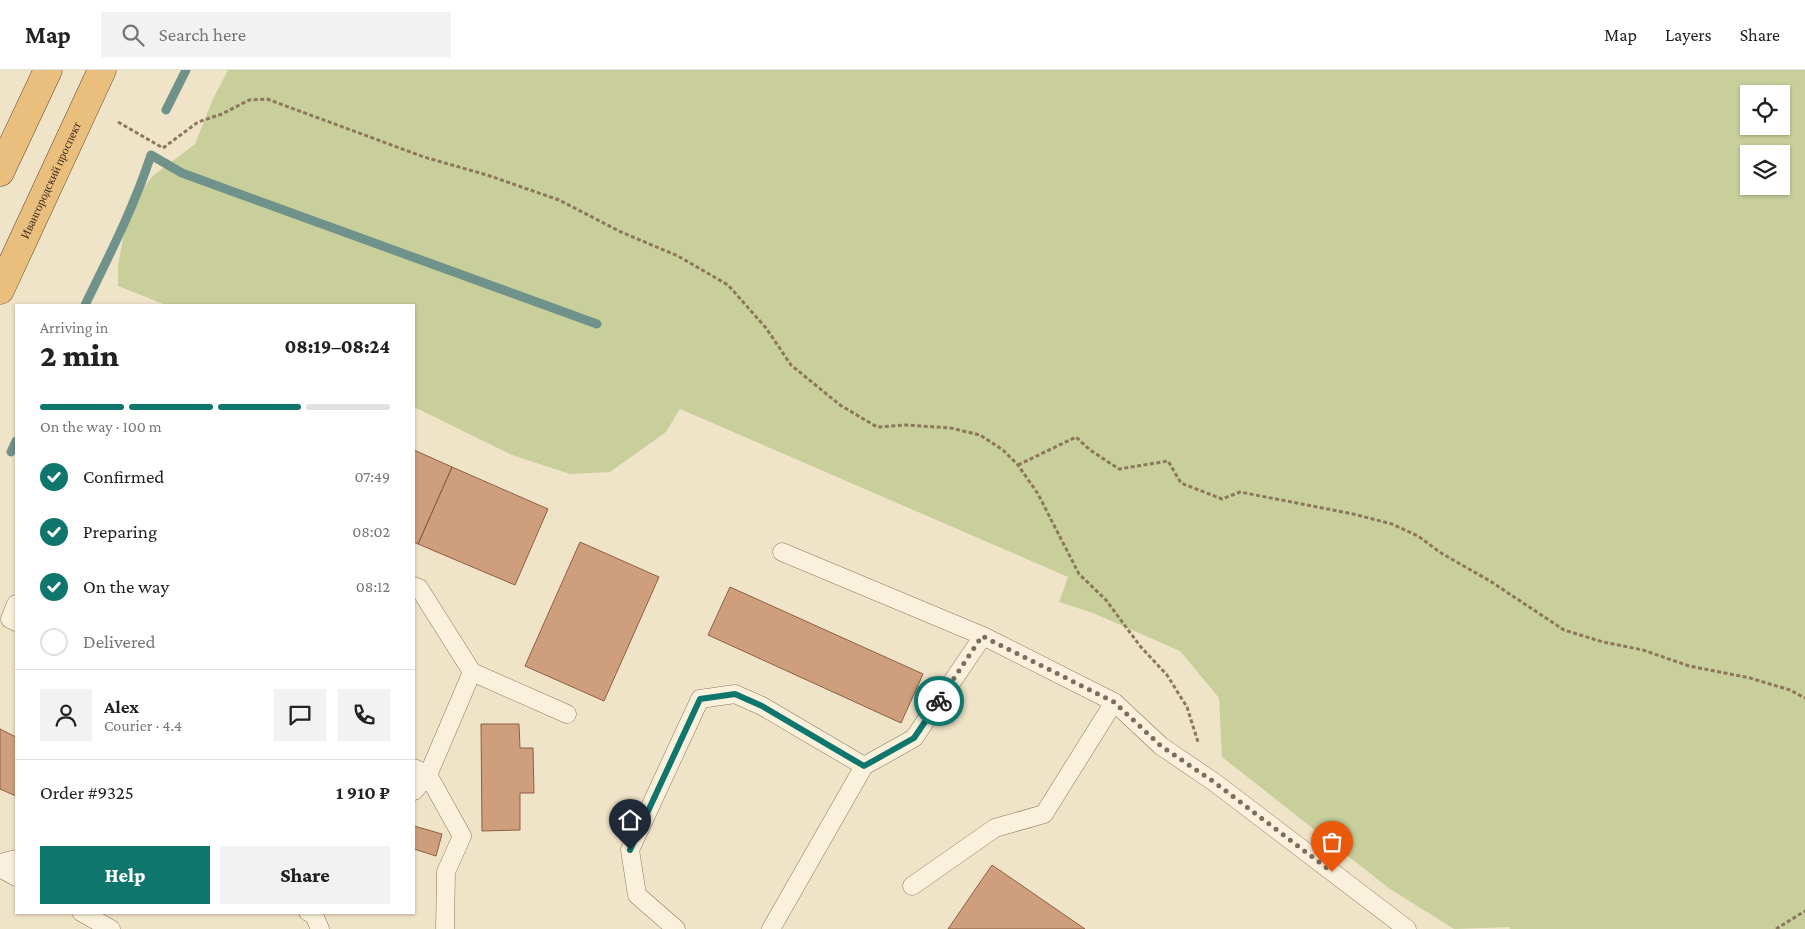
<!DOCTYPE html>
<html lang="en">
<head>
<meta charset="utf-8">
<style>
  :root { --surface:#fff; --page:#f2f2f2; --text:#222; --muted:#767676; --line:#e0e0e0; --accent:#0f766e }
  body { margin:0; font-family:"Crimson Pro",serif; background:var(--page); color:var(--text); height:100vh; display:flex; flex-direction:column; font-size:19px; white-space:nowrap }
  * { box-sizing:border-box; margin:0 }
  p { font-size:16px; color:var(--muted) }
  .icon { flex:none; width:28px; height:28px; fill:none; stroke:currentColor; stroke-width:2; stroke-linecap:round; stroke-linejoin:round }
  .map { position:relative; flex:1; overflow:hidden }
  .sheet { position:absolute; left:15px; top:234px; width:400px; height:610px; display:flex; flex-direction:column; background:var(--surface); border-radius:0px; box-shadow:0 1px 4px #0004 }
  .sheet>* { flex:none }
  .buttons { position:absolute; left:1740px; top:15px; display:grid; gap:10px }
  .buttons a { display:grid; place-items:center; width:50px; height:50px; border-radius:0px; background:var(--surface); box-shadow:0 1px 4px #0004; font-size:25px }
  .pin { position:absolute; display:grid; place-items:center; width:42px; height:42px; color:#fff; margin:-51px -21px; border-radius:50% 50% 50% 0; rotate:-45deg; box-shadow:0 0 5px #0007 }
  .pin .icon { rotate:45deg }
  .courier { position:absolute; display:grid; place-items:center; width:50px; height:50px; margin:-25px; border:4px solid #0f766e; border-radius:50%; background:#fff; color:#222; box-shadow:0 1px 6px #0007 }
  .summary em { font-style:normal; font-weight:800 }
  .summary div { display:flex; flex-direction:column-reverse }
  .summary { display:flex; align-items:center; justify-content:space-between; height:85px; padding:0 25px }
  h1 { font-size:32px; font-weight:800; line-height:38px }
  .bar { display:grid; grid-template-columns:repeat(4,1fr); gap:8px 5px; align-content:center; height:60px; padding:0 25px }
  .bar i { height:6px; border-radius:4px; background:var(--line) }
  .bar .active { background:var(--accent) }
  .bar p { grid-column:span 4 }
  .line { display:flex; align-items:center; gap:12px; padding:0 25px; border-top:1px solid var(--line) }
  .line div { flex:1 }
  .round { display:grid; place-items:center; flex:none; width:52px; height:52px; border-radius:0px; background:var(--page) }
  ol { padding:0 25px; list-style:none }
  li { display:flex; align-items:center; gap:15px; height:55px }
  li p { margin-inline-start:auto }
  li .icon { padding:5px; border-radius:50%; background:var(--accent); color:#fff; stroke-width:4 }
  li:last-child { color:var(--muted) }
  li i { width:28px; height:28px; border:2px solid var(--line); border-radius:50% }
  .primary-button { display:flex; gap:10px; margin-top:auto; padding:10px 25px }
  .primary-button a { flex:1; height:58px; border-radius:0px; background:var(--accent); color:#fff; font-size:20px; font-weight:800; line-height:58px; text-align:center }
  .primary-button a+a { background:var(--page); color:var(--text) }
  header { display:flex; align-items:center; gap:30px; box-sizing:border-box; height:70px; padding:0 25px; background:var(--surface); border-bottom:1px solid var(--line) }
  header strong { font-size:24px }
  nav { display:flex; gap:28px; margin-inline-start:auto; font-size:18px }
  .search { width:350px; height:45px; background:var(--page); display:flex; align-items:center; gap:12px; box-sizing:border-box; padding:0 18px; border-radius:0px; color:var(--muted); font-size:19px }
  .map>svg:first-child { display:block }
</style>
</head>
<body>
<header>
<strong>Map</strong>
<div class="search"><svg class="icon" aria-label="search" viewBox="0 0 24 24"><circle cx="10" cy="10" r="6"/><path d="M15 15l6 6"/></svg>Search here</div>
<nav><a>Map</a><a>Layers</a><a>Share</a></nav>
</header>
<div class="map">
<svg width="1805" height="859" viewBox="0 0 1805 859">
  <rect width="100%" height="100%" fill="#f0e4c8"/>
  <path fill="#c9cf9b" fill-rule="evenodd" d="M228,0H1805V859H1510L1509,857L1454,859L1390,819L1222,687L1219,628L1180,581L1093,543L1059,532L1068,507L680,339L666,362L610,402L570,404L512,385L414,337V235H166L118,216V196L129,136L153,106L195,74L213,29ZM1749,24H1781V56H1749ZM1749,84H1781V116H1749Z"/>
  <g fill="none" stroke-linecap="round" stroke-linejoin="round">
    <path stroke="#6f938a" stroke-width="9" d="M166,40L186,0
      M85,235C109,186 134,137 151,85L182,103L597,254
      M11,382L16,371"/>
  </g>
  <path fill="#cf9f7d" stroke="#8d5f41" d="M414,380L452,397L418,474L414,472Z
    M452,397L548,439L515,515L418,474Z
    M580,472L659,507L604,631L525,596Z
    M730,517L923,604L901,653L708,565Z
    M481,654H519L520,678H533L534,723H520V760L482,761Z
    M0,659L16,667V726L0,719Z
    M414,756L442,764L436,786L414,779Z
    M992,795L1085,859H948Z"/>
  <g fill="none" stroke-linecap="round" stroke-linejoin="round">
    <defs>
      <path id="service" d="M782,482L983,566L1114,632L1161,676L1214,712L1407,859
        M414,516L419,518L472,602L428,705L414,698
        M16,534L10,549L16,552
        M472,602L567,644
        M414,721L428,705L462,766L446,802L445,859
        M0,793L16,789
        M0,798L16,807
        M912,816L995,758L1044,744L1114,632
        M81,842L111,859
        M308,842L314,845L320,859
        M676,859L637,825L630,780L700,629L735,624L762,636L864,696
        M771,859L864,696L914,668L983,566"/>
      <g id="trunk">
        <path d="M0,102L48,0"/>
        <path id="s1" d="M0,220L102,0"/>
      </g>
    </defs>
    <use href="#service" stroke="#8d765c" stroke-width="19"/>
    <use href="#trunk" stroke="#5b4430" stroke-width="29"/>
    <path stroke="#8d765c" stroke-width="3" stroke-dasharray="4 2.5" stroke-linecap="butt" d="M118,52L163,78L198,52L222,44L249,30L267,29L424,87L487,105L559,130L621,162L678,186L728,215L766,258L791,295L840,335L877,357L906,355L951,358L980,365L1003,380L1018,395L1038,424L1079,504L1106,530L1140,576L1167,605L1187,637L1198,672
      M1018,395L1076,367L1090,380L1119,399L1168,391L1181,413L1222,429L1240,422L1353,444L1392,454L1418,466L1441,483L1490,511L1564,560L1603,572L1643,580L1689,596L1750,608L1790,620L1805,628
      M1776,859L1805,841"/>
    <use href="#service" stroke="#faf1dc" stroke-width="18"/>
    <use href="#trunk" stroke="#eabe7c" stroke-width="28"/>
  </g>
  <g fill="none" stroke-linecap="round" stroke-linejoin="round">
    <path stroke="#7c6e5b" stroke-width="5" stroke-dasharray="0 9" d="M939,631L982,566L1114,632L1161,676L1214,712L1332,802"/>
    <path stroke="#0f766e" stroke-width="6" d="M630,780L700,629L735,624L762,636L864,696L914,668L939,631"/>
  </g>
  <g text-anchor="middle" stroke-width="4" stroke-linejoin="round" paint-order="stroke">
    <g font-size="12" fill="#3d2e20" stroke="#f7eed8">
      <text dy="4" stroke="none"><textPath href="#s1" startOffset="121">Ивангородский проспект</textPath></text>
    </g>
  </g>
</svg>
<div class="buttons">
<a><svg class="icon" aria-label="locate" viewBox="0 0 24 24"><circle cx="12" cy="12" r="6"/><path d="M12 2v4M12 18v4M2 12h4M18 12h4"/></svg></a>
<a><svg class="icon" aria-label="layers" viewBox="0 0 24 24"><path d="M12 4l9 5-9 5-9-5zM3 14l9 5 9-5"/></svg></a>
</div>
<div class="pin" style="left:1332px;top:802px;background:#ea580c"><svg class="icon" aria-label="bag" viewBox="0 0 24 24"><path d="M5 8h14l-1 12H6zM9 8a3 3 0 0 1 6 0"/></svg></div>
<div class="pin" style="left:630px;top:780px;background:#1f2937"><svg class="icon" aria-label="home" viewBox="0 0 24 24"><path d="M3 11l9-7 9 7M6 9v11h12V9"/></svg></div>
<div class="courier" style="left:939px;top:631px"><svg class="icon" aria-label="bike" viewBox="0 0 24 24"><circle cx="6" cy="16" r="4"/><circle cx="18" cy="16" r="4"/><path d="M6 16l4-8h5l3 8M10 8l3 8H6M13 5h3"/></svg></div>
<section class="sheet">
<div class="summary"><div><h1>2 min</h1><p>Arriving in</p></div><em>08:19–08:24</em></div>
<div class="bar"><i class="active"></i><i class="active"></i><i class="active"></i><i></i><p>On the way · 100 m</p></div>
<ol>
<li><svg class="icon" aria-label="check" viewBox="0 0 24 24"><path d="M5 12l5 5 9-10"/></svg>Confirmed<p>07:49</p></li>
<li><svg class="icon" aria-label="check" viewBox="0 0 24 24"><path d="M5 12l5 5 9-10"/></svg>Preparing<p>08:02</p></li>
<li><svg class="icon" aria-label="check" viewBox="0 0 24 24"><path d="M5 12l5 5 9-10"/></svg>On the way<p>08:12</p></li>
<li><i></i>Delivered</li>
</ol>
<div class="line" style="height:90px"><a class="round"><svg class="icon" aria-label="person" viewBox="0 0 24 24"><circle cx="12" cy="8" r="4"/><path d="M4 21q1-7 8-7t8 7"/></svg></a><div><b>Alex</b><p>Courier · 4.4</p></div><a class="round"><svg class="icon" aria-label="chat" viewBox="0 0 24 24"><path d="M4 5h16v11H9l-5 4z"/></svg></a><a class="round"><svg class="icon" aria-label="phone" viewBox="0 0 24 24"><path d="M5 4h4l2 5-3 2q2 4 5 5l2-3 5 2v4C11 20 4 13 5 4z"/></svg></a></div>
<div class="line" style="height:65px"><div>Order #9325</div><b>1 910 ₽</b></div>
<div class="primary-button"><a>Help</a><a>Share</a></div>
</section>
</div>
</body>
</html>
